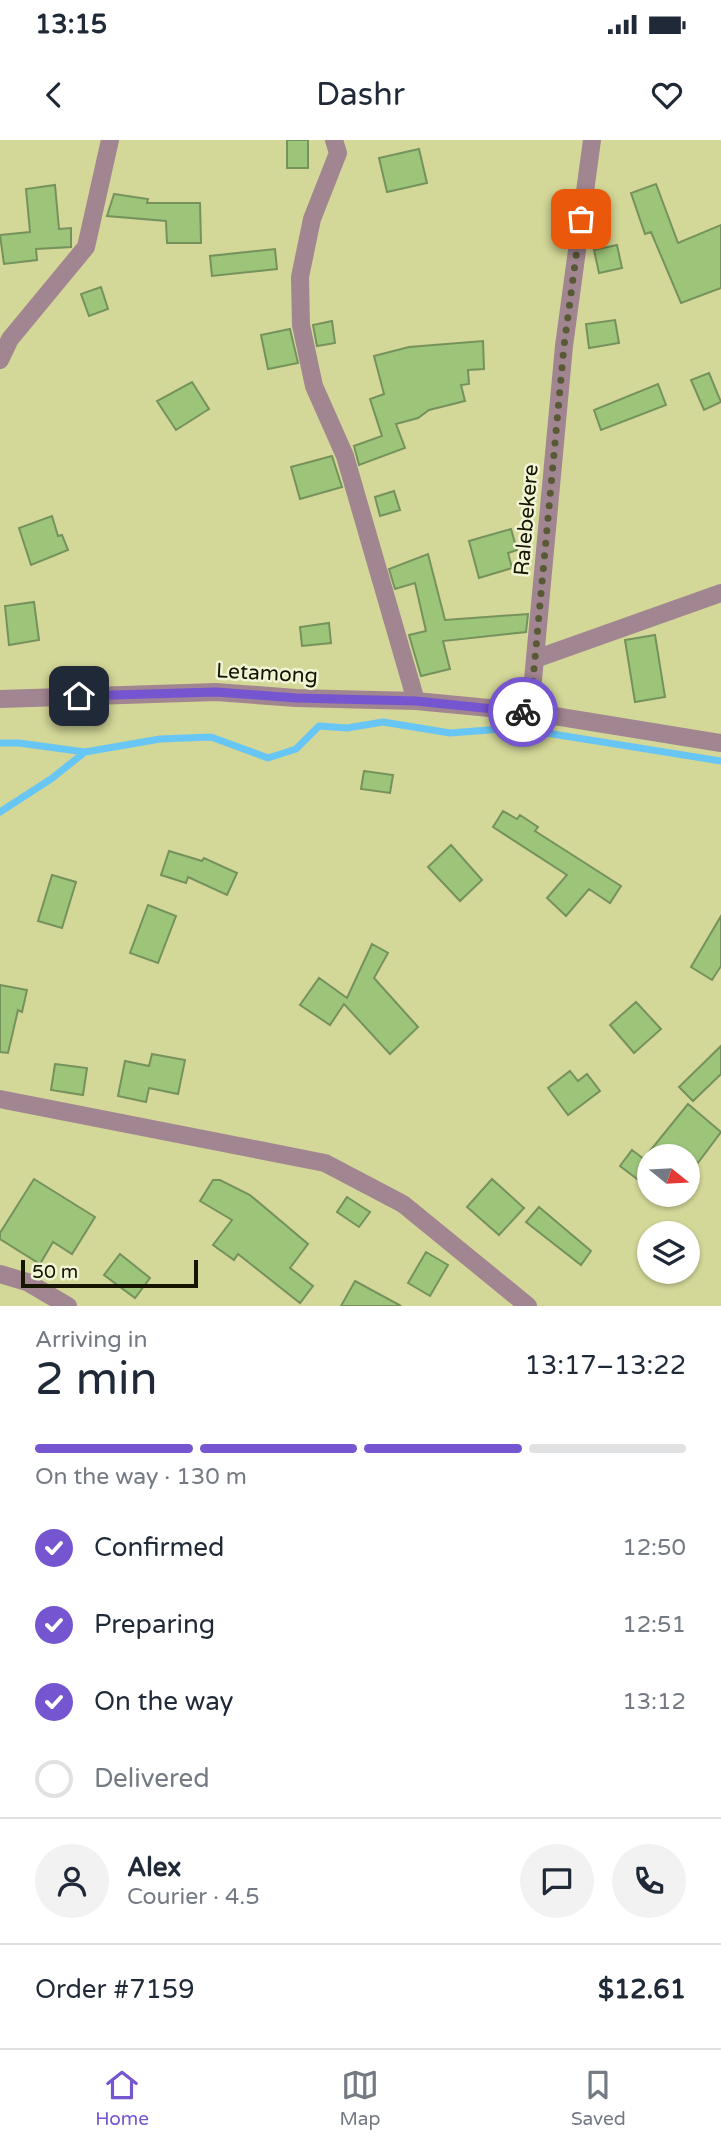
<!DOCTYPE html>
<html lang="en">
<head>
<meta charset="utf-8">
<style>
  :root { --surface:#fff; --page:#f2f2f3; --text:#1f2937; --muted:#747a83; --line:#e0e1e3; --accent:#7656d0 }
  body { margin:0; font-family:"Varela Round",sans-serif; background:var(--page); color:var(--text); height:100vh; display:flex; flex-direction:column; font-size:26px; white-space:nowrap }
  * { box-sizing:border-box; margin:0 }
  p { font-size:23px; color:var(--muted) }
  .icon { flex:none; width:38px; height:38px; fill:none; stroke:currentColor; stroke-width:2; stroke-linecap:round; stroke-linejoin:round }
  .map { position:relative; height:1166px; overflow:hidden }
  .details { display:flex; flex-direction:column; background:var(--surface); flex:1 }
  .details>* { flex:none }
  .needle { width:46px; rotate:108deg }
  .buttons { position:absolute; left:637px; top:1004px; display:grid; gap:14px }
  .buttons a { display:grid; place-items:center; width:63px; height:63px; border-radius:50%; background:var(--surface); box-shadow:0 2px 5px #0004; font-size:35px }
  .scale { position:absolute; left:21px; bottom:18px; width:177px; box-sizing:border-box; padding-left:7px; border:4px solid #151500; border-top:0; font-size:19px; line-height:24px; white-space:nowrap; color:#151500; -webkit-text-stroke:5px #f2f5d5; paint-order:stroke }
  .pin { position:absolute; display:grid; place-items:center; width:60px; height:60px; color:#fff; margin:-30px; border-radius:14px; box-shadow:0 4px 10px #0006 }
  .courier { position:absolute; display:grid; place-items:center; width:70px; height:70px; margin:-35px; border:5px solid #7656d0; border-radius:50%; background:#fff; color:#222; box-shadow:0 2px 9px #0007 }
  .head em { font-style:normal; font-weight:600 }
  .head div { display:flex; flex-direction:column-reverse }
  .head { display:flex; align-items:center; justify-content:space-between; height:119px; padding:0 35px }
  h1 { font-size:46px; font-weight:600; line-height:52px }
  .bar { display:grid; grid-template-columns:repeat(4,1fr); gap:10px 7px; align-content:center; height:84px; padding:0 35px }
  .bar i { height:9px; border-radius:5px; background:var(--line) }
  .bar .selected { background:var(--accent) }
  .bar p { grid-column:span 4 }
  .line { display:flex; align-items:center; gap:18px; padding:0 35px; border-top:2px solid var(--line) }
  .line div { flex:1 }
  .round { display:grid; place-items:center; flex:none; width:74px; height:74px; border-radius:37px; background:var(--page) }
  ol { padding:0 35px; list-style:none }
  li { display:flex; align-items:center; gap:21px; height:77px }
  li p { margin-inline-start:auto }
  li .icon { padding:7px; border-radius:50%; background:var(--accent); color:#fff; stroke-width:4 }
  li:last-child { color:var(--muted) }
  li i { width:38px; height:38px; border:4px solid var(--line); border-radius:50% }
  .status { display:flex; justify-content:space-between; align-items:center; height:49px; padding:0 35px; background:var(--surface); direction:ltr }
  .status svg { height:19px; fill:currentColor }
  header { display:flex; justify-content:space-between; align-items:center; height:91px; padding:0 35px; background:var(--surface); font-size:32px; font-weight:600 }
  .tabs { display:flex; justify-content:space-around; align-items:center; height:98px; border-top:2px solid var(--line); background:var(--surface); font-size:19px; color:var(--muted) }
  .tabs a { display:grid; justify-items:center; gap:4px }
  .tabs .selected { color:var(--accent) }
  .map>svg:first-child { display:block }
</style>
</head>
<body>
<div class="status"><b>13:15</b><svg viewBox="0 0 49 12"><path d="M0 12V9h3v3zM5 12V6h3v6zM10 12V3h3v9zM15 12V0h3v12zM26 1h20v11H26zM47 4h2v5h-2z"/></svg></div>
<header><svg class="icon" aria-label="back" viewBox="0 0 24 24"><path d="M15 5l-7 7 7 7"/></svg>Dashr<svg class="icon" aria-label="heart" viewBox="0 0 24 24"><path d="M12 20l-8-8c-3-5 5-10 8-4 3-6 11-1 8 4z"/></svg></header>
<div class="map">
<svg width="721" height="1166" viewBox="0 0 721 1166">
  <rect width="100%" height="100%" fill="#d3d797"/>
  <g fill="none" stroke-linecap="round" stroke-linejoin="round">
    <path stroke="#68c6f4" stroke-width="7" d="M0,603H19L85,612L160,599L211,597L268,618L296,609L319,586L347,588L383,582L450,593L515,588L721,621
      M0,672L51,639L85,612"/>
  </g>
  <path fill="#9dc57a" stroke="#75925c" stroke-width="2" d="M287,0H308V28H287Z
    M419,9L427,43L387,52L379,18Z
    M656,44L678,103L721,85V148L681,163L651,92L645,94L631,53Z
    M55,45L59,89L71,88V107L36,109L37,120L4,124L0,95L30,92L26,49Z
    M114,54L148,59L147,63H200L201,103H167L166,81L107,76Z
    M617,105L622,128L599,133L594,110Z
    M275,109L277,129L212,136L210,116Z
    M101,147L108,169L89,176L81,154Z
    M615,180L619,203L589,208L586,184Z
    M332,181L335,203L317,206L313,185Z
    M290,189L298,223L268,229L261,195Z
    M483,201L484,229L468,230L469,244L461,245L465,261L429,270L418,278L396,284L405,308L359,325L354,306L382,296L370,259L384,254L374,216L409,207Z
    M709,233L721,262L704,270L691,240Z
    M192,242L209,269L176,290L157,261Z
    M658,244L666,265L601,290L594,270Z
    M332,316L342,347L300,359L291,327Z
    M394,351L400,370L380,376L375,357Z
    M52,376L58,396L62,395L68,410L31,425L19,388Z
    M511,389L517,410L508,413L512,428L479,438L469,401Z
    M428,414L445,480L528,474L526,492L443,501L450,529L421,536L409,495L426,491L415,443L395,449L389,429Z
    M34,462L39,500L9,505L5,466Z
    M329,483L331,503L302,506L300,487Z
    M655,495L665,557L635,562L625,500Z
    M364,631L393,635L390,653L361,649Z
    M503,671L517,679L520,675L538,687L535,691L621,746L610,763L589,749L566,776L547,758L567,735L493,687Z
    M451,705L482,740L460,761L428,727Z
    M169,711L202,721L204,718L237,733L227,755L188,737L186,743L161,735Z
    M52,735L76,742L62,788L38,781Z
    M148,765L176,776L158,823L130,813Z
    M721,776V826L712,840L691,827Z
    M372,804L388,813L374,838L418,887L390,914L344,864L330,885L300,865L319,838L347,858Z
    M0,845L27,850L22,872L18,870L8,913L0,912Z
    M636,862L661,889L634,913L610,885Z
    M721,906V934L693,961L679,947Z
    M152,914L185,920L178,954L149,948L146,962L118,956L125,921L149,926Z
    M55,924L87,928L83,955L51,950Z
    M570,931L578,941L587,934L600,951L568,975L548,948Z
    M688,964L721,992L688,1036V1017H645Z
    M632,1010L649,1023V1048L620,1026Z
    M34,1039L95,1077L72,1114L53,1102L40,1124L0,1099V1093Z
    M492,1039L524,1068L499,1095L467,1067Z
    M213,1040H220L250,1055L308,1104L290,1128L313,1146L300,1163L238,1114L234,1120L213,1105L232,1080L200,1061Z
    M347,1057L370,1072L359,1087L337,1072Z
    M539,1067L591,1111L581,1125L526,1082Z
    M426,1112L448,1125L430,1156L408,1143Z
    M120,1114L150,1138L135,1158L104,1135Z
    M355,1141L401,1166H341Z"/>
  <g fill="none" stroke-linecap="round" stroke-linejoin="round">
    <path stroke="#a18591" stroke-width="18" d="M334,0L338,13L312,79L300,137L301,185L314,246L345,316L416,561
      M592,0L564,206L530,572L721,603
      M0,220L10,199L86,107L110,0
      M538,518L721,453
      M0,559L216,552L296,558L416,561L530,572
      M0,959L325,1023L403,1064L528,1166
      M0,1134L27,1142L68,1166"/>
  </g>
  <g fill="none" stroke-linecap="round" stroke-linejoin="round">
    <path stroke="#585935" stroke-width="7" stroke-dasharray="0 12.6" d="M523,572H530L564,206L581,79"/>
    <path stroke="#7656d0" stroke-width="9" d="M79,556L216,552L296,558L416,561L523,572"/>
  </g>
  <g text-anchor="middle" stroke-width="5" stroke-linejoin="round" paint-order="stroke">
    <g font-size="21" fill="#151500" stroke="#f2f5d5">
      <text transform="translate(526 380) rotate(-85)" y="7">Ralebekere</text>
      <text transform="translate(267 533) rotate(3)" y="7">Letamong</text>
    </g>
  </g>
</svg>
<div class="buttons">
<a><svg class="needle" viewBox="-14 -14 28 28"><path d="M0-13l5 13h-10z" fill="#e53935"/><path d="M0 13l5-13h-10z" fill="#747a83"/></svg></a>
<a><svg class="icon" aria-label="layers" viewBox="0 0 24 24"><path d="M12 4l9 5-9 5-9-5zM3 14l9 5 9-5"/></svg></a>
</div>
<div class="scale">50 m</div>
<div class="pin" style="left:581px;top:79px;background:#ea580c"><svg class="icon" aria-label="bag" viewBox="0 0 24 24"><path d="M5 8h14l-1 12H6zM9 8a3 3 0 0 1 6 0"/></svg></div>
<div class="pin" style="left:79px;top:556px;background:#1f2937"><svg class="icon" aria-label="home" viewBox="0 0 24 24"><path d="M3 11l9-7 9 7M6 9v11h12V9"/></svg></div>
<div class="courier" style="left:523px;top:572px"><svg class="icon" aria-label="bike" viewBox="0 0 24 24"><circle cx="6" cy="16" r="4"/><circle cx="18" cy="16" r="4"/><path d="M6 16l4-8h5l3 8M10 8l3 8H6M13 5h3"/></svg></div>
</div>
<section class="details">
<div class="head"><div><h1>2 min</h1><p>Arriving in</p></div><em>13:17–13:22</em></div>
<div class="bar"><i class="selected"></i><i class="selected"></i><i class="selected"></i><i></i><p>On the way · 130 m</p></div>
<ol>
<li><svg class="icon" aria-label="check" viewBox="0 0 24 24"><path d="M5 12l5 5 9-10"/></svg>Confirmed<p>12:50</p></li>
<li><svg class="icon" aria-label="check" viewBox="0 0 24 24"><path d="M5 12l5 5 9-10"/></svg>Preparing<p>12:51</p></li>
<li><svg class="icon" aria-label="check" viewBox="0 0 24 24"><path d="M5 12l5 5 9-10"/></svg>On the way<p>13:12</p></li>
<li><i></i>Delivered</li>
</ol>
<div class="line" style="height:126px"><a class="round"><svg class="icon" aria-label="person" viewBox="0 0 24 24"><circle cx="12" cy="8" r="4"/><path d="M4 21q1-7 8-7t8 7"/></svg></a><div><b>Alex</b><p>Courier · 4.5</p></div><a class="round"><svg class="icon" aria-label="chat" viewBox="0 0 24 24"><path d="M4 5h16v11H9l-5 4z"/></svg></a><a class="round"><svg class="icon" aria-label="phone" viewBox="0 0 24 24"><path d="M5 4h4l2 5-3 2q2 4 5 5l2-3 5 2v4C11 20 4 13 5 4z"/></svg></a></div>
<div class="line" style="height:91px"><div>Order #7159</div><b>$12.61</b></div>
</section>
<nav class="tabs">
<a class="selected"><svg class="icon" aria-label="home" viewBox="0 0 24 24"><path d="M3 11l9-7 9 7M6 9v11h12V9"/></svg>Home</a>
<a><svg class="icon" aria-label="map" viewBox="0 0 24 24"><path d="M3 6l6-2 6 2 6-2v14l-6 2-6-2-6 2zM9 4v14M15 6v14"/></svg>Map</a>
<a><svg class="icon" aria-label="saved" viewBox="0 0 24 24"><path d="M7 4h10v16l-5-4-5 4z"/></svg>Saved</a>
</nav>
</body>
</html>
